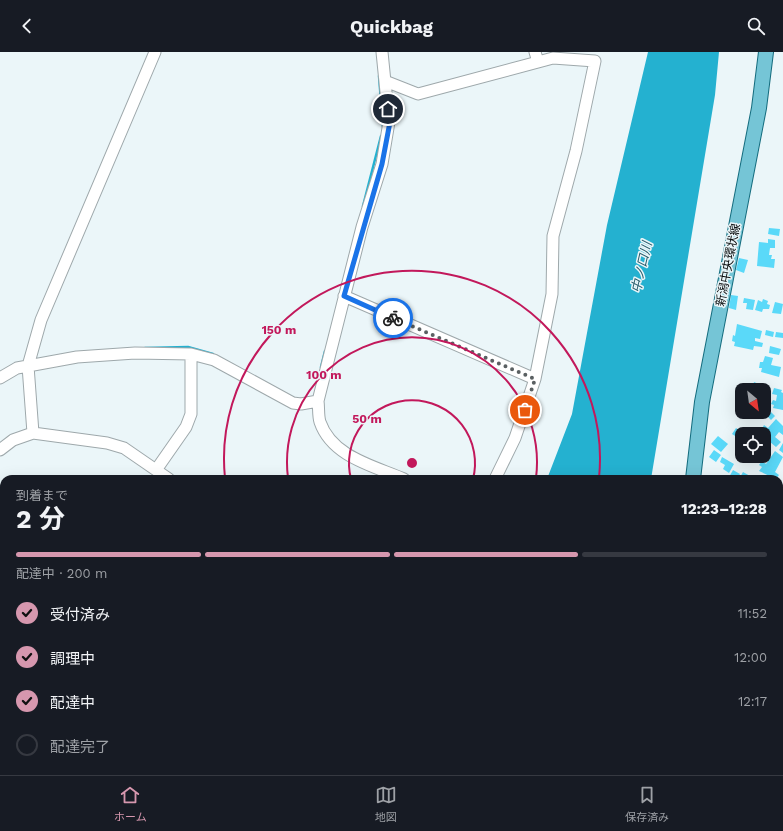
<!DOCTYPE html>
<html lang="ja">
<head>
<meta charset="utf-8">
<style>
  :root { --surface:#171b24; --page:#20242c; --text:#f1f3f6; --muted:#9ea1a6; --line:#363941; --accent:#d697ae }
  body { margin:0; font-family:"Work Sans","Noto Sans JP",sans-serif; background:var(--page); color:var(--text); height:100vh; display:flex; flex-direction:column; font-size:15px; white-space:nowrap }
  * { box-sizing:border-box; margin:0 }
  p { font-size:13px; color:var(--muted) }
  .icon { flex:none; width:22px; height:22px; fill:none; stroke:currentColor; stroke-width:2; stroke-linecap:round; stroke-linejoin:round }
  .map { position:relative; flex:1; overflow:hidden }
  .details { position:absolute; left:0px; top:423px; width:783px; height:300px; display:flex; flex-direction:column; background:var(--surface); border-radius:12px 12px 0 0; box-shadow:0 4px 16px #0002 }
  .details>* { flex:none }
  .needle { width:26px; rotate:151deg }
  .buttons { position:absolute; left:735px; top:331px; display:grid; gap:8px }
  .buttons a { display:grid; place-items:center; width:36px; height:36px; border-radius:8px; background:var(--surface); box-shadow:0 4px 16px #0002; font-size:20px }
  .pin { position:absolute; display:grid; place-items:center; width:34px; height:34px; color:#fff; margin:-17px; border:2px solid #fff; border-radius:50%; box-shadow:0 1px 4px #0007 }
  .courier { position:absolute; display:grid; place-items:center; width:40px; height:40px; margin:-20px; border:3px solid #1a73e8; border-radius:50%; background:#fff; color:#222; box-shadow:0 1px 5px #0007 }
  .head em { font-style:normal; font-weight:700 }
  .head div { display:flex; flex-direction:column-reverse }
  .head { display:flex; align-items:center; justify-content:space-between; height:68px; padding:0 16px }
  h1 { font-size:26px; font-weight:700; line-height:30px }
  .bar { display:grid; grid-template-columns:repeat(4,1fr); gap:6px 4px; align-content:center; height:48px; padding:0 16px }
  .bar i { height:5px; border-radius:3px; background:var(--line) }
  .bar .selected { background:var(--accent) }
  .bar p { grid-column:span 4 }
  ol { padding:0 16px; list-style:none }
  li { display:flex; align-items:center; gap:12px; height:44px }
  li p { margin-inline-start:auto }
  li .icon { padding:4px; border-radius:50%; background:var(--accent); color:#111; stroke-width:4 }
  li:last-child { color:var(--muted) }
  li i { width:22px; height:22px; border:2px solid var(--line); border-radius:50% }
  header { display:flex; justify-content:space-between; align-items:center; height:52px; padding:0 16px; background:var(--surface); font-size:18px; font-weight:700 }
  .dock { display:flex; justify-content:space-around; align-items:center; height:56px; border-top:1px solid var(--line); background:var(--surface); font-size:11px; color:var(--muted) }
  .dock a { display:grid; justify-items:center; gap:2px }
  .dock .selected { color:var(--accent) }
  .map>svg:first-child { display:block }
</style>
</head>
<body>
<header><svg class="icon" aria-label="back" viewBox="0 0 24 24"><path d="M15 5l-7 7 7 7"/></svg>Quickbag<svg class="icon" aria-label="search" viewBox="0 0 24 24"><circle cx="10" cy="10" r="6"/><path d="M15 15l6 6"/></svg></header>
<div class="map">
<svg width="783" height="723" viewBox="0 0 783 723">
  <rect width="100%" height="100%" fill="#ebf6f9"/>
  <path fill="#24b1d0" d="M648,0H719L715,43L651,427H547L572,362L607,173Z
    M0,433L4,444L3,461H0Z
    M282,719H488L486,723H273Z"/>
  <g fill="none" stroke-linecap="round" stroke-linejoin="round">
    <path stroke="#24b1d0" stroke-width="2.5" d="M379,24L383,75
      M363,154L381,84
      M145,296L188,295L213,302
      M321,315L325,299"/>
  </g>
  <path fill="#5ad9f9" d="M769,176L780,177L779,184L768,182Z
    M768,187L775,188V196H770L769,203H772L771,207H775L774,216L757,214L759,190L768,191Z
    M739,206L748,208L744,221L736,218Z
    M731,243L738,244L736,258L729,256Z
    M744,246L755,248L753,258L746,257L747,251H743Z
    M763,247L768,249L767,252L770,253L769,257H763L762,260L755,258L758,248L762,250Z
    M775,250L783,252L781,262L772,261Z
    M737,272L762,279L760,287L755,286V289L763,291L762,295L754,294L753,298L734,294L735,290L732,289L733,283L735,284Z
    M766,278L774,280L773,285L765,283Z
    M776,280L783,281V286L775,285Z
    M770,294L781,297L779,303L769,301Z
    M765,304L773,306L771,313L781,315L779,325L761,320L762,316H759L760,310H763Z
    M754,330L759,332L758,336L753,334Z
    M763,334L767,335L764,342V338H761Z
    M774,336L782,338L781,340L783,341V358L773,356L774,353L771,352L773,348L776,349L777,343L772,342Z
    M771,360L775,364L771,368L767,364Z
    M776,367L783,374V383L779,380L775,385L781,390L776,395L764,385V382L760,381L764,373L768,376Z
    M736,376L745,382H742V394L738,391L740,387L732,382Z
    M718,384L728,392L721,400L711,392Z
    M783,391V401L779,398Z
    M742,394V404L750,405L747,410L736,403Z
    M764,394L771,399L766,405L764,403Z
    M714,398L721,403L716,410L709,405Z
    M775,399L783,405L775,420L779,423L776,427L759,419L762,415L759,413L762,409L766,412Z
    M722,405L734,412L729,421L723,417L725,413L720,410Z
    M733,418L740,422L737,427H728Z
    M743,420L750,424L749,427H739Z
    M715,423L723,427H716L713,426Z
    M783,467V480L779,479Z
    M779,531L783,533V545L779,543Z
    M779,546L783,548V553L779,561Z
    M779,569L783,570V583L779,582Z
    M779,587L783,589V612L779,621Z
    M781,644H783V662L779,658L781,653H779V648Z
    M558,719L568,723H553L554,721L557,722Z
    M602,719H621L624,720L623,723H615Z
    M693,719H706L705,721L700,719L699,721Z
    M714,719H727L725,723H715Z
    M729,719L737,721L736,723H727Z"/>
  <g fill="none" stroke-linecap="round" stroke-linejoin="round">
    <defs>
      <path id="minor" d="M382,0L389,70L382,112L362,175L318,349C319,356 318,364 320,370C332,405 374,414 404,427
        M535,0L538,10
        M385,29L418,42L553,6L595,9L576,99L553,184L552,242L535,327L515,386L495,427
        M344,244L535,327
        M0,326L17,316L77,305L135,301L191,302L214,308L293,351L301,352L318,349
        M33,381L28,314L41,268L155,0
        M0,398L13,388L33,381L107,391L124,396L169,427
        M156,418L186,375L191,362V302
        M779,463L783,464
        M779,503L783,505
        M779,518L783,514
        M779,683L783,685
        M128,723L138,719
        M540,723L543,719
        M635,723L637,719
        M684,723V719"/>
      <path id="major" d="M693,427L702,350L759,56L766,0
        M779,627H783
        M572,723L573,719"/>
    </defs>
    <use href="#minor" stroke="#9ea8ab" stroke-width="13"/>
    <use href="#major" stroke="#146c7e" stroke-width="16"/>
    <use href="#minor" stroke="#fff" stroke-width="11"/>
    <use href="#major" stroke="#75c5d6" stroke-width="14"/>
  </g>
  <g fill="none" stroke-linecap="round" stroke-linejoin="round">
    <path stroke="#5a6062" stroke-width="4" stroke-dasharray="0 7.2" d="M393,266L535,327L525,358"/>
    <path stroke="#1a73e8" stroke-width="5" d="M388,57L390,70L382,112L344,244L393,266"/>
  </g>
  <g fill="none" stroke="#c2185b" stroke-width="2">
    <path d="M351 427A63 63 0 1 1 473 427"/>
    <path d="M288 426A125 125 0 1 1 536 426"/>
    <path d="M225 426A188 188 0 1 1 599 426"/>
  </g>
  <g text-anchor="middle" stroke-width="3" stroke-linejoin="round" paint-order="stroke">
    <g font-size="12" fill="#0c0f10" stroke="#ebf6f9">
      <text transform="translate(728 213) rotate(-79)" y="4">新潟中央環状線</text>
    </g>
    <g font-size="13" font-style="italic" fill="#2a5e6c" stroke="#ebf6f9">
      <text transform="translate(641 215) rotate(-77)" y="5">中ノ口川</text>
    </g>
  </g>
  <circle cx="412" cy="411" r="6" fill="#c2185b" stroke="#ebf6f9" stroke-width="2"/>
  <g font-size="12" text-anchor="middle" font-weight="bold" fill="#c2185b" stroke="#ebf6f9" stroke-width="3" stroke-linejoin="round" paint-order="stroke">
    <text x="279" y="282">150 m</text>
    <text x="324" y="327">100 m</text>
    <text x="367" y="371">50 m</text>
  </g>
</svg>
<div class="buttons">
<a><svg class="needle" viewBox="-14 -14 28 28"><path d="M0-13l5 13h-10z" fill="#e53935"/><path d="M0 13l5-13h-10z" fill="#9ea1a6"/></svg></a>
<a><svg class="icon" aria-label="locate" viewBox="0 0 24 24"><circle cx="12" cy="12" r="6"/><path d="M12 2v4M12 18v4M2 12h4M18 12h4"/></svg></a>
</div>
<div class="pin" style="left:525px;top:358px;background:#ea580c"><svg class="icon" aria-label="bag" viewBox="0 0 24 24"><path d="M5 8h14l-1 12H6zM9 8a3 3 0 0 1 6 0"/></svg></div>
<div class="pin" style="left:388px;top:57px;background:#1f2937"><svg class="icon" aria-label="home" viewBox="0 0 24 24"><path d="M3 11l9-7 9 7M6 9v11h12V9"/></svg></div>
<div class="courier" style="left:393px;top:266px"><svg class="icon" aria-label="bike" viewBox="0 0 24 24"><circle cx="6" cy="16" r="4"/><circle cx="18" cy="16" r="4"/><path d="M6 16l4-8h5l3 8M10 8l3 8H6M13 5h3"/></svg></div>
<section class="details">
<div class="head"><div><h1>2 分</h1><p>到着まで</p></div><em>12:23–12:28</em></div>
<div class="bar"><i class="selected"></i><i class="selected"></i><i class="selected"></i><i></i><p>配達中 · 200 m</p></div>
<ol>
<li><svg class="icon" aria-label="check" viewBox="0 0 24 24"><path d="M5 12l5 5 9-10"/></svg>受付済み<p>11:52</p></li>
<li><svg class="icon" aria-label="check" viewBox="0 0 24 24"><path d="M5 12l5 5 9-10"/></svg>調理中<p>12:00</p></li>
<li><svg class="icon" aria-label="check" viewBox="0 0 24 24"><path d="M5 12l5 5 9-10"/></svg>配達中<p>12:17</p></li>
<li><i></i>配達完了</li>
</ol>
</section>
</div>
<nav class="dock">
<a class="selected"><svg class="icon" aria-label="home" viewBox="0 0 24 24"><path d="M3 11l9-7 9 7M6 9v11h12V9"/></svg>ホーム</a>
<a><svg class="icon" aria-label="map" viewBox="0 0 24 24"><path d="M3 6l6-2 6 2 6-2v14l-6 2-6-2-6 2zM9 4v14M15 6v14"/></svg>地図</a>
<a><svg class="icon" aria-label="saved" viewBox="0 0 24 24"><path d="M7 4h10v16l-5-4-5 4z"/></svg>保存済み</a>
</nav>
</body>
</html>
